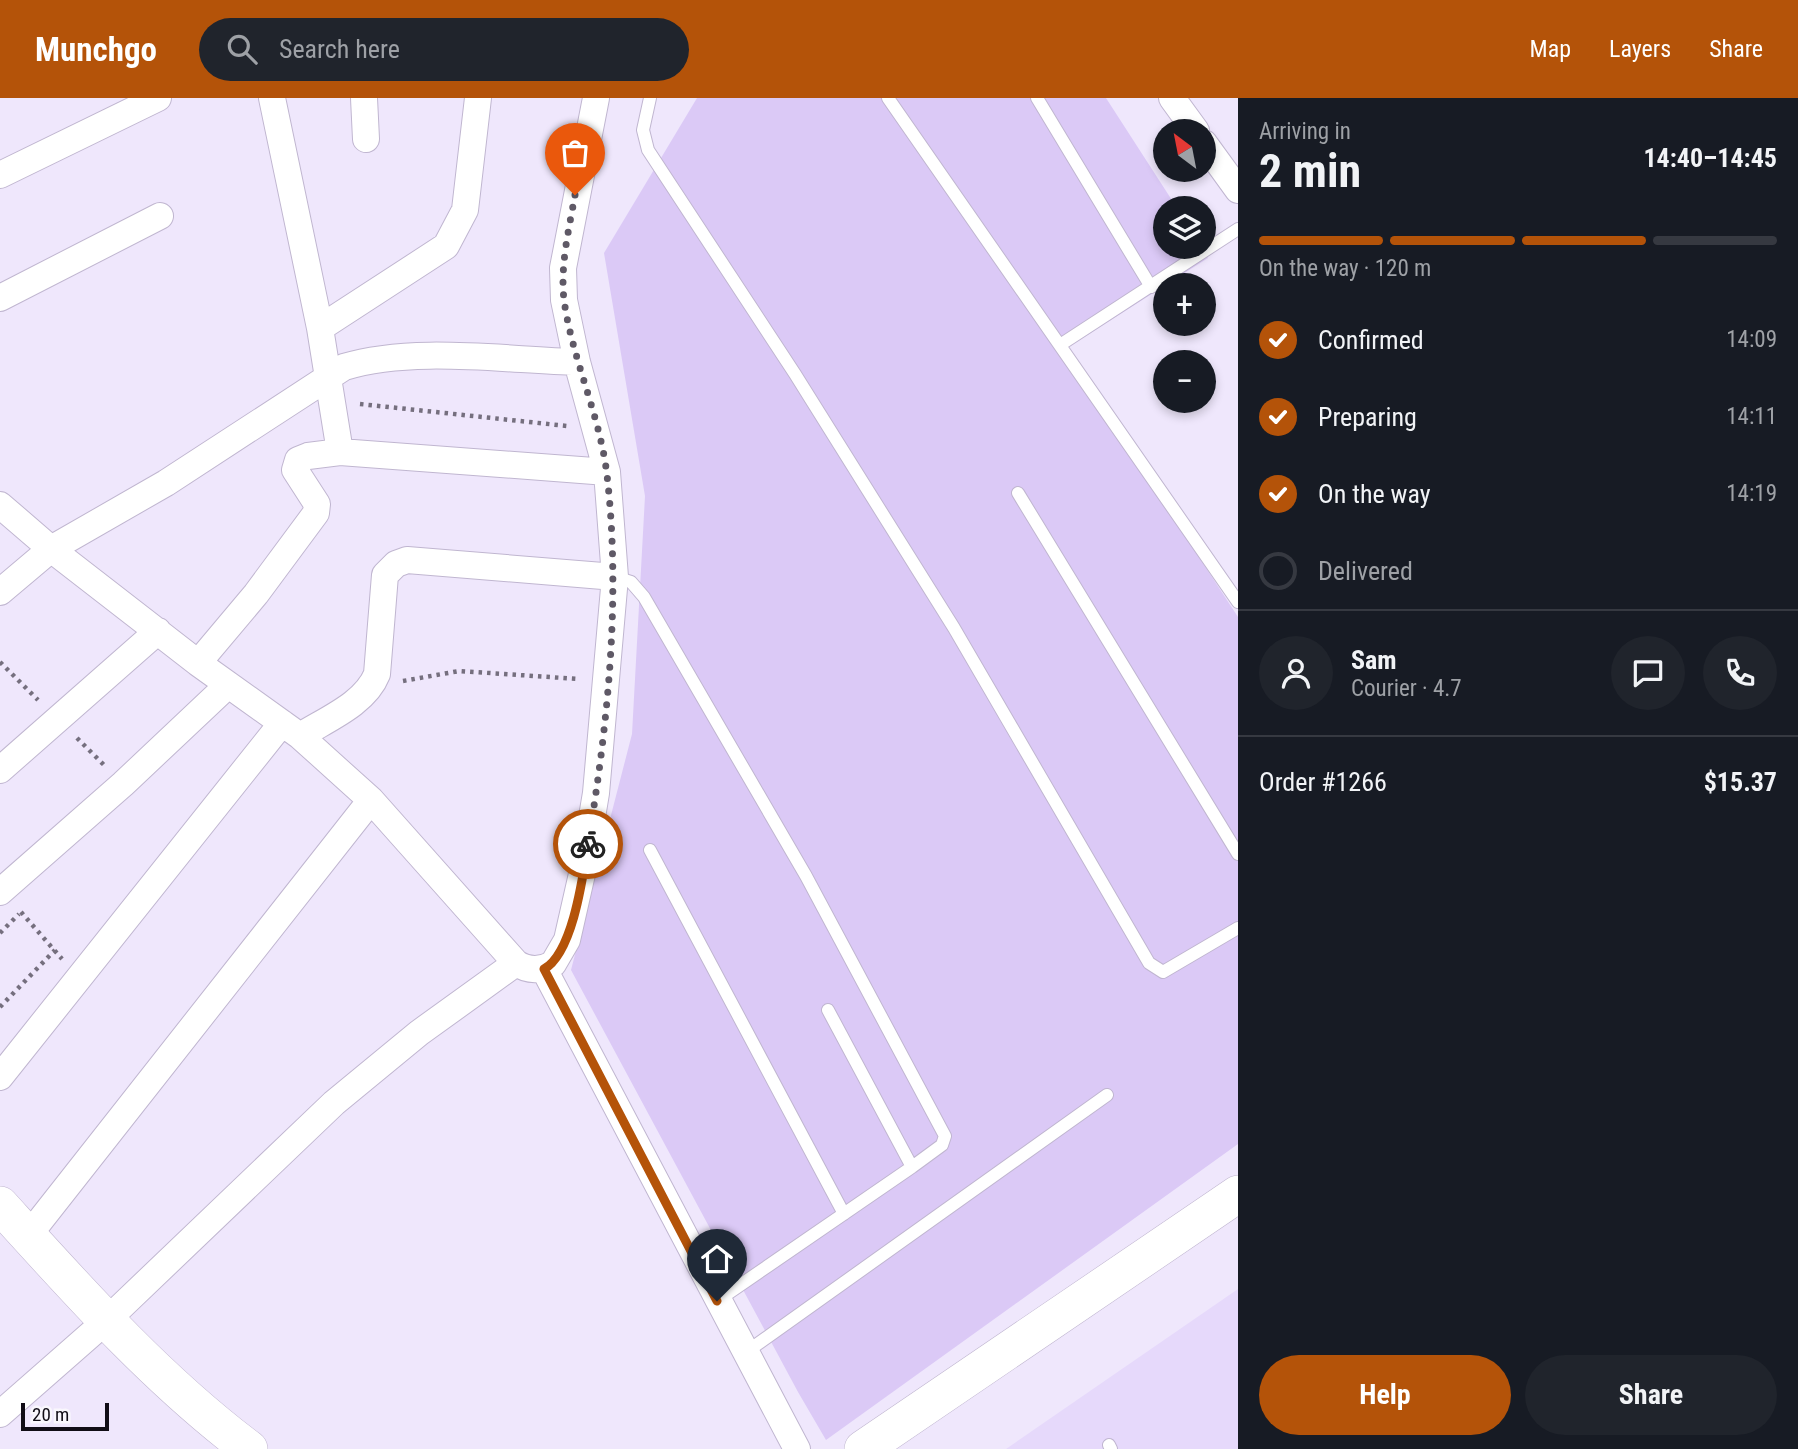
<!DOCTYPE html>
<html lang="en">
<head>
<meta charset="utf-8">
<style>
  :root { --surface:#171b24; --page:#20242c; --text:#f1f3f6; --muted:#9ea1a6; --line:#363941; --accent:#b45309 }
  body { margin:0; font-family:"Roboto Condensed",sans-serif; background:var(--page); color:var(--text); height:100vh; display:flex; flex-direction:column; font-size:26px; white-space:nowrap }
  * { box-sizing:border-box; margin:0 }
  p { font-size:23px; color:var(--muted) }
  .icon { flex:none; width:38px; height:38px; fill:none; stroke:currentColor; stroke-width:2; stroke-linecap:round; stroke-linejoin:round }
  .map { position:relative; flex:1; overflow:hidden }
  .sheet { display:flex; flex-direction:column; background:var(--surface); width:560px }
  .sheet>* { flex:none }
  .needle { width:46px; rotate:328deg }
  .tools { position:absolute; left:1153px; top:21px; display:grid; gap:14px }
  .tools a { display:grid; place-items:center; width:63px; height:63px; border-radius:50%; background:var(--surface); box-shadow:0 4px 10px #0003; font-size:35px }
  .scale { position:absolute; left:21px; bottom:18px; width:88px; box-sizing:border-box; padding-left:7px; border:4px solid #110d16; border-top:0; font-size:19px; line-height:24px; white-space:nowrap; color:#110d16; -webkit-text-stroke:5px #f9f7fd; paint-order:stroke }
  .pin { position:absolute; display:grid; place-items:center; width:60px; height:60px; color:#fff; margin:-72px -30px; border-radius:50% 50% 50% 0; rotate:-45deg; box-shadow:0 0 7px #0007 }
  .pin .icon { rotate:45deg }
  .courier { position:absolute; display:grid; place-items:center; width:70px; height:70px; margin:-35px; border:5px solid #b45309; border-radius:50%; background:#fff; color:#222; box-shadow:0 2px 9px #0007 }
  .head em { font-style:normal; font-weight:700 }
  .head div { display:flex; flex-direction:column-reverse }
  .head { display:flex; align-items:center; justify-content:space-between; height:119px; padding:0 21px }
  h1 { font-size:46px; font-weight:700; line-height:52px }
  .bar { display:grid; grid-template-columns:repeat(4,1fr); gap:10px 7px; align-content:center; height:84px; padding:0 21px }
  .bar i { height:9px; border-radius:5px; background:var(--line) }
  .bar .on { background:var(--accent) }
  .bar p { grid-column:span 4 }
  .line { display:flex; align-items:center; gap:18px; padding:0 21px; border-top:2px solid var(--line) }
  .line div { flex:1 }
  .round { display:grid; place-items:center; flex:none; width:74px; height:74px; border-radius:37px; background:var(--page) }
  ol { padding:0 21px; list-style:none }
  li { display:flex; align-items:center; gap:21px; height:77px }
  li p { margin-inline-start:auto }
  li .icon { padding:7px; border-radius:50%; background:var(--accent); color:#fff; stroke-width:4 }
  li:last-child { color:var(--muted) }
  li i { width:38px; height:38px; border:4px solid var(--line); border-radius:50% }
  .button { display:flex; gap:14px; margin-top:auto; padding:14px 21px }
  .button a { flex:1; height:80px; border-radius:42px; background:var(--accent); color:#fff; font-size:28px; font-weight:700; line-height:80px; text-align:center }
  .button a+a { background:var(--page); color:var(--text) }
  header { display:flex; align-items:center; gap:42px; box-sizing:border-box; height:98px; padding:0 35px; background:var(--accent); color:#fff }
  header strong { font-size:33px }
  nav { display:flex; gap:38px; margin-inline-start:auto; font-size:24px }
  .search { width:490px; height:63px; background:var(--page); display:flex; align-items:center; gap:18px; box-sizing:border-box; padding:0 24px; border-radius:38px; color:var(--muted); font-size:26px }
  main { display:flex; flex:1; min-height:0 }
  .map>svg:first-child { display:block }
</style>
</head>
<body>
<header>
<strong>Munchgo</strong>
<div class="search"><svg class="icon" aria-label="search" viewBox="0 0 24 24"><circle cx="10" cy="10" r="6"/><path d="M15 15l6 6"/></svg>Search here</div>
<nav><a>Map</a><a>Layers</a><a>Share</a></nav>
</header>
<main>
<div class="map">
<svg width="1238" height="1351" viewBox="0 0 1238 1351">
  <rect width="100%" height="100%" fill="#efe7fc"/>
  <path fill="#e6d9fb" d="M1238,1191V1351H1006Z"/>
  <path fill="#dbc9f6" d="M697,0H1106L1177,110H1166V149H1201L1208,160L1064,252L1238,519V1046L826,1342L798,1294L571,872L632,636L645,398L604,155Z"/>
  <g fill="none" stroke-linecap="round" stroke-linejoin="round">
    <defs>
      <path id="lane" d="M650,0L643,32L648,52L795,276L954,530L1149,865L1163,874L1238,830
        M888,0L1238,504
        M1037,0L1151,189
        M1060,247L1238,131
        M1018,395L1238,756
        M615,479L631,484L644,499L806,778L945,1038L942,1047L912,1069L717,1203
        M650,752L844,1116
        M828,912L912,1069
        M745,1255L1107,997
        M1109,1347L1111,1351"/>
      <path id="street" d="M272,0L320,230L340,354
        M364,0L366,41
        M1172,0L1196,33
        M1204,45L1238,92
        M0,77L158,0
        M0,200L160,118
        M320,230L446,148L465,112L478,0
        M0,407L51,451L198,565L300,638L371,702L516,865C528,873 540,873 553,866L567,842L584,767L596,695L615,479L607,374L577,264L564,202L563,170L596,0
        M0,494L51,451L166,385L344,269C412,248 505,262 577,264
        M198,565L256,496L316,415L317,406L295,372L298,362L308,358L340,354L607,374
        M300,638C327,621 365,606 377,576L385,477L396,466L407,462L615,479
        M0,672L158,533
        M0,794L123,686L228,587
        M544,871L797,1351
        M0,979L282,625
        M28,1138L371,702
        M0,1316L106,1223L334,1005L419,935L516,865"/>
      <path id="secondary" d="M0,1107C78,1193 156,1281 249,1351
        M863,1351L1238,1096"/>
    </defs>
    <use href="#lane" stroke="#c0b6d0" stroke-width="14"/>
    <use href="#street" stroke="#c0b6d0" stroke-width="28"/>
    <use href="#secondary" stroke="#c0b6d0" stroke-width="38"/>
    <path stroke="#756f7e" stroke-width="4.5" stroke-dasharray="3.5 5" stroke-linecap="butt" d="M360,306L567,328
      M0,564L38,602
      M403,583L459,573L579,581
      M77,640L105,668
      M21,814L62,861
      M0,835L19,816
      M0,909L55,852"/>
    <use href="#lane" stroke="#fff" stroke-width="12"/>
    <use href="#street" stroke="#fff" stroke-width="26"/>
    <use href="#secondary" stroke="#fff" stroke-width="37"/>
  </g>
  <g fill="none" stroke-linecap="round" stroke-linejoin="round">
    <path stroke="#5f5966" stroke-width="7" stroke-dasharray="0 12.6" d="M575,97C569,131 560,167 564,202C572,261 600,317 607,377C621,499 608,625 588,746"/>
    <path stroke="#b45309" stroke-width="9" d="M588,746C583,778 573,855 544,871L717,1203"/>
  </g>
</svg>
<div class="tools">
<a><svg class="needle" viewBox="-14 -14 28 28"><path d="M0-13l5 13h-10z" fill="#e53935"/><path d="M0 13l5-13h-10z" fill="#9ea1a6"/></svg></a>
<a><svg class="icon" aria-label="layers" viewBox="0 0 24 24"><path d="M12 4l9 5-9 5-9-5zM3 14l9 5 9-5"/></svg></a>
<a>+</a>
<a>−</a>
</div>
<div class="scale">20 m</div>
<div class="pin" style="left:575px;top:97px;background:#ea580c"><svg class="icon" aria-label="bag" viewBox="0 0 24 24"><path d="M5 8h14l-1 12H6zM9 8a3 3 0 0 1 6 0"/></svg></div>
<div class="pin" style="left:717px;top:1203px;background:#1f2937"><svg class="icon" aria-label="home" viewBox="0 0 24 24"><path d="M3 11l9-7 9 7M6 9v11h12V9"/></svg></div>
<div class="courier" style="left:588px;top:746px"><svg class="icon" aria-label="bike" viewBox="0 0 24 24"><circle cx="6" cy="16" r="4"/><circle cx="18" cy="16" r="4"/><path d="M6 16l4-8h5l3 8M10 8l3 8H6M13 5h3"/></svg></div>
</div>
<section class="sheet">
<div class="head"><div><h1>2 min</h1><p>Arriving in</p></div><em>14:40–14:45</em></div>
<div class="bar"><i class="on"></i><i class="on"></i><i class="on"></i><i></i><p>On the way · 120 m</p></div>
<ol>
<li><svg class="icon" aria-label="check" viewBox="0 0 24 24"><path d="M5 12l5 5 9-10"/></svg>Confirmed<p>14:09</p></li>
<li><svg class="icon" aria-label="check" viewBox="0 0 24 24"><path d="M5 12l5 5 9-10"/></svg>Preparing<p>14:11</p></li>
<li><svg class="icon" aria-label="check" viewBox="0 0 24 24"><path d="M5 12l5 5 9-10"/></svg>On the way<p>14:19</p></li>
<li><i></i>Delivered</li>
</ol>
<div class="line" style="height:126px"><a class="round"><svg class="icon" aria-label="person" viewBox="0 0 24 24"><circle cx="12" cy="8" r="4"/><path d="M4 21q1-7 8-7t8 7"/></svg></a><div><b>Sam</b><p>Courier · 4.7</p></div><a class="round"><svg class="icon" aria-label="chat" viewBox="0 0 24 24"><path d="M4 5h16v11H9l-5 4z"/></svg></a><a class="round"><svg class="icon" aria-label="phone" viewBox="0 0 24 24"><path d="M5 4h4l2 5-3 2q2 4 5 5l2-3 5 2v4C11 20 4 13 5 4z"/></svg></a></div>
<div class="line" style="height:91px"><div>Order #1266</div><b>$15.37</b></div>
<div class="button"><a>Help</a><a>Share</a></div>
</section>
</main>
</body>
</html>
